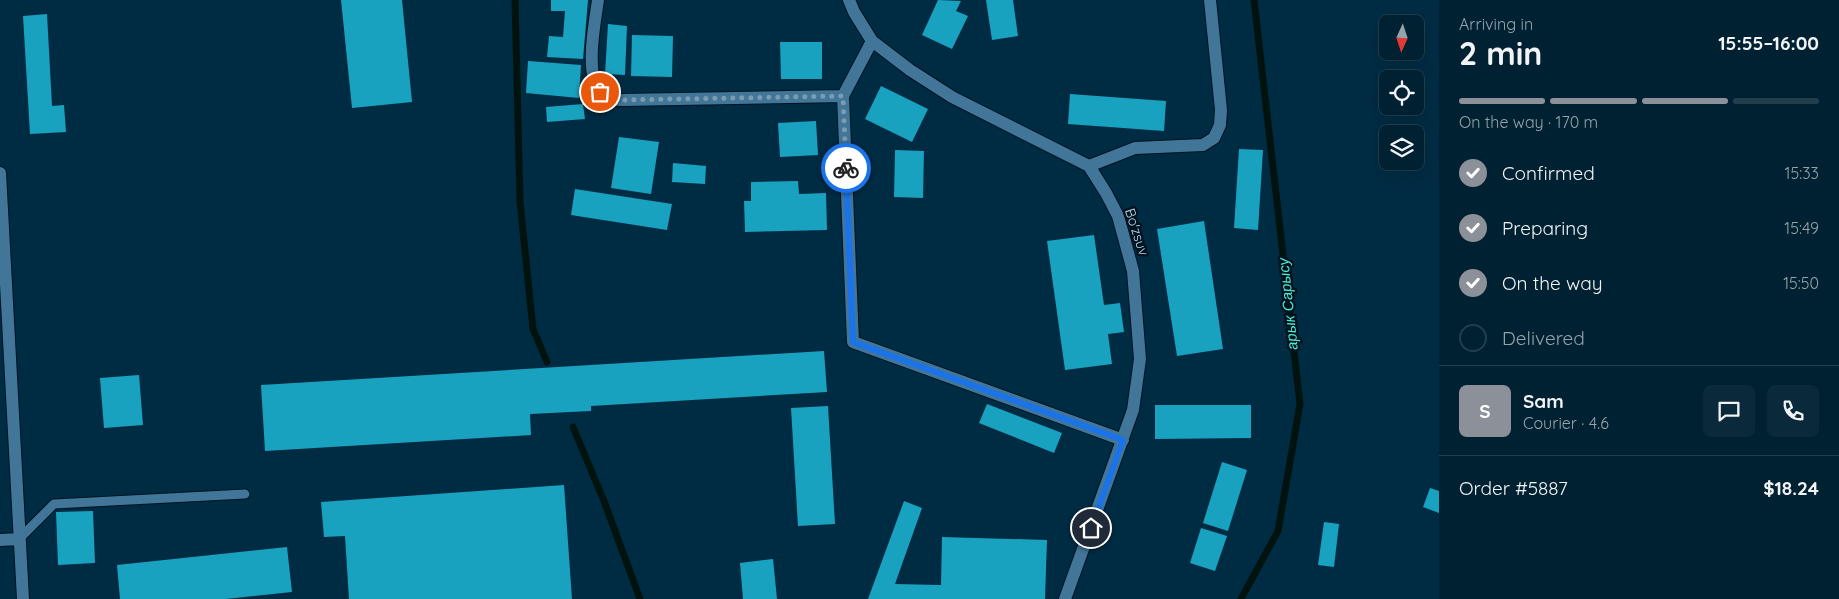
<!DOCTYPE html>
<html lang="en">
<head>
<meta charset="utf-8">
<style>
  :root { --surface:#002132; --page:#0a293a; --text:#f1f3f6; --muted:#95a3ac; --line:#223e4d; --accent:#8c9099 }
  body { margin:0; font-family:Quicksand,sans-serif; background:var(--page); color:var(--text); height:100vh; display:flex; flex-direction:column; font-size:19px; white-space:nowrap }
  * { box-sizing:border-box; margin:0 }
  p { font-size:16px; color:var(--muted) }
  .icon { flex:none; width:28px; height:28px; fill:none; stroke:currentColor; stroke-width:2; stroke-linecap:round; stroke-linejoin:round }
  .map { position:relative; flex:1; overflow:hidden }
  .side { display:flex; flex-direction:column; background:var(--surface); width:400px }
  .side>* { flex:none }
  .needle { width:32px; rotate:183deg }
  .controls { position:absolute; left:1379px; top:15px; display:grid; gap:10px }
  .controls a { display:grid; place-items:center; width:45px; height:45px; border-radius:8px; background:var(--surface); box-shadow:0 5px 20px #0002,0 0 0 1px var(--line); font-size:25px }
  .pin { position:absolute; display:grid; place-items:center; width:42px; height:42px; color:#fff; margin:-21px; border:2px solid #fff; border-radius:50%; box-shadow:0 1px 5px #0007 }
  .courier { position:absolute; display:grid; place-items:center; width:50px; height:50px; margin:-25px; border:4px solid #1a73e8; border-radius:50%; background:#fff; color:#222; box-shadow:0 1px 6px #0007 }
  .overview em { font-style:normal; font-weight:800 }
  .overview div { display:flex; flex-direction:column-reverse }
  .overview { display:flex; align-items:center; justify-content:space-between; height:85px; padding:0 20px }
  h1 { font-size:32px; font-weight:800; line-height:38px }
  .bar { display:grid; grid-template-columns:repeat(4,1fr); gap:8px 5px; align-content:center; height:60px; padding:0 20px }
  .bar i { height:6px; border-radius:4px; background:var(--line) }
  .bar .active { background:var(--accent) }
  .bar p { grid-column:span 4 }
  .line { display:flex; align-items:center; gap:12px; padding:0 20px; border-top:1px solid var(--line) }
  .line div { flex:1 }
  .round { display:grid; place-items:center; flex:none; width:52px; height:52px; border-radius:8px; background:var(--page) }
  ol { padding:0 20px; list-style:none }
  li { display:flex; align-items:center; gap:15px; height:55px }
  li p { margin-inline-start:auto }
  li .icon { padding:5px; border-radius:50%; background:var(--accent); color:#fff; stroke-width:4 }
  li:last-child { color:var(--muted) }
  li i { width:28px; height:28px; border:2px solid var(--line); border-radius:50% }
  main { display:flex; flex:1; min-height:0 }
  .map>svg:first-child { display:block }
</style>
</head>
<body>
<main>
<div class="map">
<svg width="1439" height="599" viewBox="0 0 1439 599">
  <rect width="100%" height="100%" fill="#002c43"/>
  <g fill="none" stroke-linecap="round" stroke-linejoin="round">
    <path stroke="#01130f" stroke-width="7" d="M515,0L520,202L533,329L547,362
      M573,427L604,501L640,599
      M1241,599L1278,531L1300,404L1254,0"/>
  </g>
  <path fill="#19a1c0" d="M341,0H402L412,102L352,108Z
    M551,0H588L583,59L547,57L549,36L563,37L565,11H551Z
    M938,0L961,1L956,11L968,16L952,49L922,35Z
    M986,0H1013L1018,36L992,40Z
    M47,14L52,106L64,105L66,132L30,134L23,16Z
    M608,24L627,26L625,75L605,74Z
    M632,35L673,36L672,77L631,76Z
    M780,42H822V79H781Z
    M528,61L581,65L579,98L526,93Z
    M881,86L928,109L912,142L865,119Z
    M1070,94L1166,101L1164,131L1068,124Z
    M583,104L585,119L547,122L546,107Z
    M816,121L818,155L780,157L778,123Z
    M619,137L659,142L651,194L611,188Z
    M1239,149L1263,150L1258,230L1234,228Z
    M895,150L924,151L923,198L894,197Z
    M673,163L706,166L705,184L672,182Z
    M798,181L799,194L826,193L827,230L745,232L744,201H751V182Z
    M575,189L672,204L667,230L571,215Z
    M1204,221L1223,349L1177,356L1157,229Z
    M1094,235L1104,305L1120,303L1124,332L1108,334L1112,364L1065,370L1047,241Z
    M824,351L827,392L591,406V411L530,414L531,435L265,451L261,385Z
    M139,375L143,425L104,428L100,378Z
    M987,404L1062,433L1054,453L979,423Z
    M1155,405H1251V438L1155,439Z
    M828,406L835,524L798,526L791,408Z
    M1222,462L1247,470L1228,531L1203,523Z
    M564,485L572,599H349L345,536L324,537L321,502Z
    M1430,488L1439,491V513L1423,507Z
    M904,501L922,508L895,584L941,585L942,537L1047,540L1045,599H868Z
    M93,511L95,563L58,565L56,512Z
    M1324,522L1339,524L1334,567L1318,565Z
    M1201,528L1227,536L1215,571L1190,563Z
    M287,547L292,592L226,599H120L117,565Z
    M773,559L777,599H743L740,563Z"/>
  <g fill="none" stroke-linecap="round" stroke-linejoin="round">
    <defs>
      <path id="service" d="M19,539L54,504L245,494"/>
      <path id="minor" d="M598,0C595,23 583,79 603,95C608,99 614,100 621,100L843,96
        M849,0L854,12L872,41L910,70L952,97L1089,166L1106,193L1118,216L1133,271L1140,359L1133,410L1065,599
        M872,41L843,96L853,342L1123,440
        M1089,166L1135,148L1203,145L1214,138L1220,125L1221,110L1210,0
        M0,173L23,599
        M0,540L19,539"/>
    </defs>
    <use href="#service" stroke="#001323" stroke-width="11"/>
    <use href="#minor" stroke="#001323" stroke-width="14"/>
    <use href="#service" stroke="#417698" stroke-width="9"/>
    <use href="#minor" stroke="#417698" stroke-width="12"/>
  </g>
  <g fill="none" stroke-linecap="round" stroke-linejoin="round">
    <path stroke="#7a9bb0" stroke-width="5" stroke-dasharray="0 9" d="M600,92L608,98L621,100L843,96L846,168"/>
    <path stroke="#1a73e8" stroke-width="6" d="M846,168L853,342L1123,440L1091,528"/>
  </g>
  <g text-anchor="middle" stroke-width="5" stroke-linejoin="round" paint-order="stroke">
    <g font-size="14" fill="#bcd7ea" stroke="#001320">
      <text transform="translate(1137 232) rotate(72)" y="5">Bo'zsuv</text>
    </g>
    <g font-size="15" font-style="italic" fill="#4aedd1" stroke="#001320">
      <text transform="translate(1288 304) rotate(-96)" y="5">арык Сарысу</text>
    </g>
  </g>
</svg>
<div class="controls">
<a><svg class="needle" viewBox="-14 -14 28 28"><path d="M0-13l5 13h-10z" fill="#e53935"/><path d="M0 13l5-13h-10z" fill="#95a3ac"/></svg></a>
<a><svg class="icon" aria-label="locate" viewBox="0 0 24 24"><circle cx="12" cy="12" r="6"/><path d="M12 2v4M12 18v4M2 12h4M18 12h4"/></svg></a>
<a><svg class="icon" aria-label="layers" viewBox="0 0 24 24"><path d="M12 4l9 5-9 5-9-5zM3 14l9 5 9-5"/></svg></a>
</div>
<div class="pin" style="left:600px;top:92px;background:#ea580c"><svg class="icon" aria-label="bag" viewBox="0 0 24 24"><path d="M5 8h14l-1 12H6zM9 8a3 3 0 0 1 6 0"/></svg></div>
<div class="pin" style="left:1091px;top:528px;background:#1f2937"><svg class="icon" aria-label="home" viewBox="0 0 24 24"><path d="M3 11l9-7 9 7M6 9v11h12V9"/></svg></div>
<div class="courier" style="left:846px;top:168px"><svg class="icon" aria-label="bike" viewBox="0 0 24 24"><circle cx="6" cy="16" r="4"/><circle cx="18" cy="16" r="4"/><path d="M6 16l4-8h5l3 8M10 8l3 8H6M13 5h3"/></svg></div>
</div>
<section class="side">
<div class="overview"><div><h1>2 min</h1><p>Arriving in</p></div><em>15:55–16:00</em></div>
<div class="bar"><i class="active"></i><i class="active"></i><i class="active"></i><i></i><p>On the way · 170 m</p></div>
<ol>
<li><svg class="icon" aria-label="check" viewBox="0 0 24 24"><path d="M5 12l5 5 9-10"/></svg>Confirmed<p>15:33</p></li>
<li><svg class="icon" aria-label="check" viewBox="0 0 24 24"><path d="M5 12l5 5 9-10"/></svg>Preparing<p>15:49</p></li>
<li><svg class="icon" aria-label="check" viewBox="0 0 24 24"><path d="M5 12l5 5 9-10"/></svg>On the way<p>15:50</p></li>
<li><i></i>Delivered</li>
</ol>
<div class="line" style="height:90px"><b class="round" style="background:var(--accent);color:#fff">S</b><div><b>Sam</b><p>Courier · 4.6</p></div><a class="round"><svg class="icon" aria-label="chat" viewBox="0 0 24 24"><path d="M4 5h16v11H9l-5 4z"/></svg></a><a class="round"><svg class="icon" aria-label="phone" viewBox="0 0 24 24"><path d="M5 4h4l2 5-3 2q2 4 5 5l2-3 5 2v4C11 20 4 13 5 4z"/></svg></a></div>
<div class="line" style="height:65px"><div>Order #5887</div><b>$18.24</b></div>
</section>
</main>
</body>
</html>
